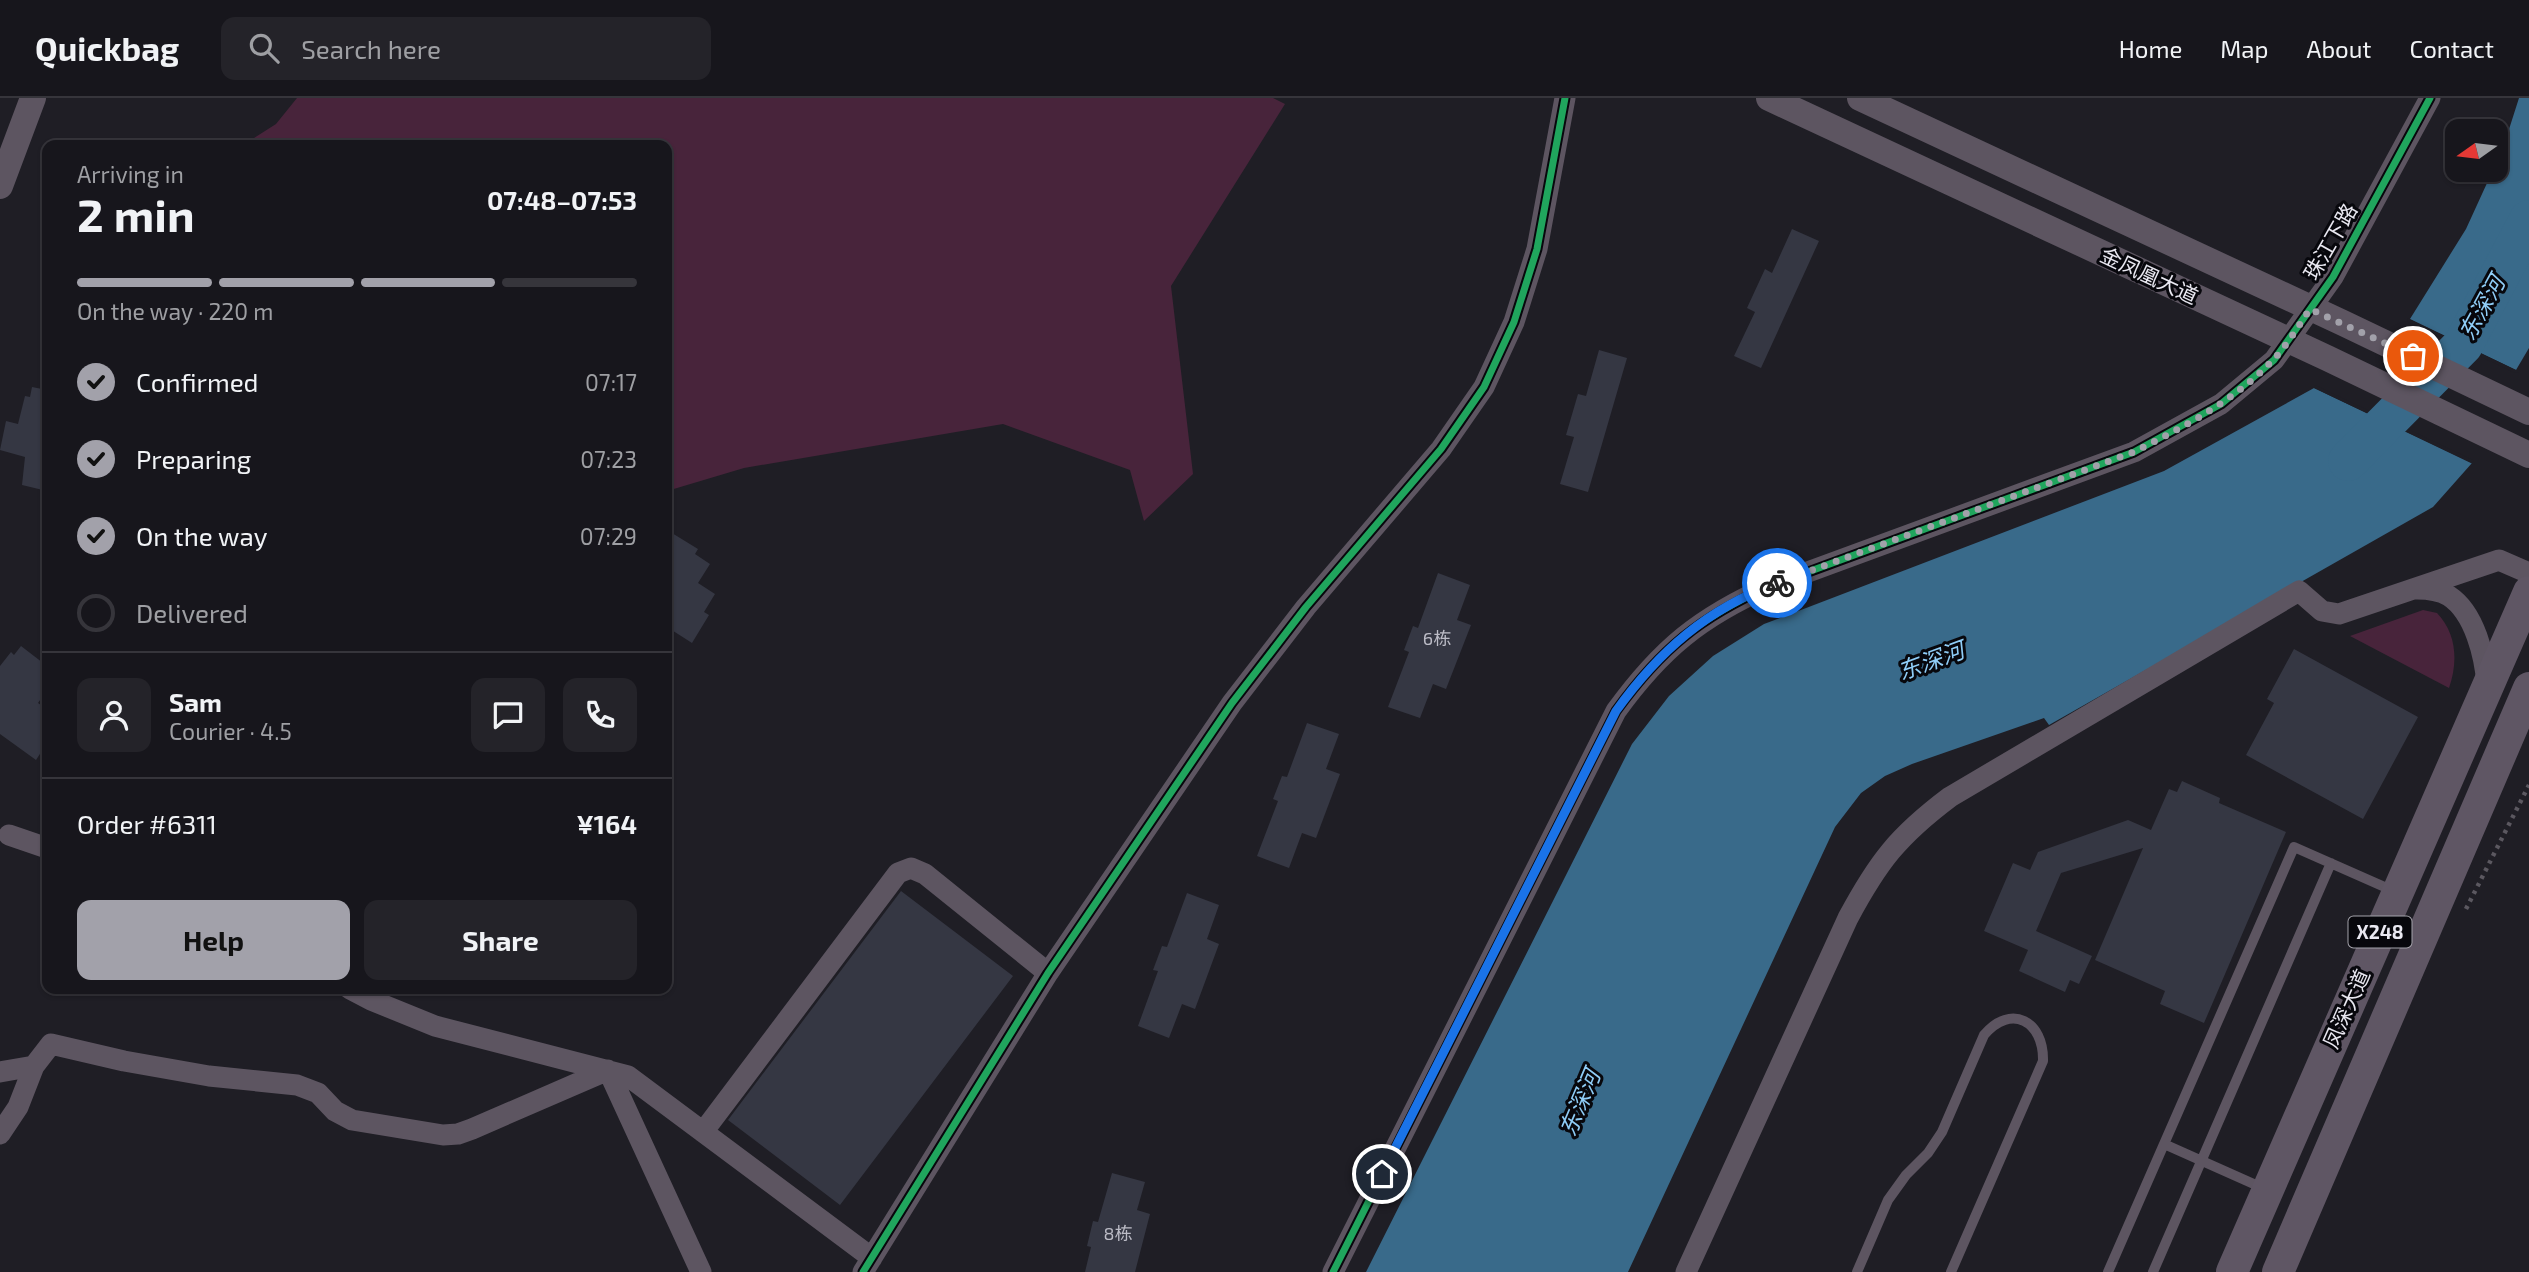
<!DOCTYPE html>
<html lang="en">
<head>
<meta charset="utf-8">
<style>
  :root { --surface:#17161c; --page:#242329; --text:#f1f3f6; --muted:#9e9fa3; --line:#36353b; --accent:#a2a1aa }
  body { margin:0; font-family:"Exo 2","Noto Sans SC",sans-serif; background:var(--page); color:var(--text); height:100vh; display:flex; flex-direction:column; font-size:26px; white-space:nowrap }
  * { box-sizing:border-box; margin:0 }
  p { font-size:23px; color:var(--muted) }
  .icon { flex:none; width:38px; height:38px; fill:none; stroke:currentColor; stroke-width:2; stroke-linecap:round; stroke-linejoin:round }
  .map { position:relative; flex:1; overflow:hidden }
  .sheet { position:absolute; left:42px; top:42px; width:630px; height:854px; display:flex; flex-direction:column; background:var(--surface); border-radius:14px; box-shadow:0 2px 5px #0004,0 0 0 2px var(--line) }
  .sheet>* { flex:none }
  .needle { width:46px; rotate:256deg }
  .buttons { position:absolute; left:2445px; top:21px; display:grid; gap:14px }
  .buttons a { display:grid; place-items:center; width:63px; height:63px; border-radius:14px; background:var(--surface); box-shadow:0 2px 5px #0004,0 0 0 2px var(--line); font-size:35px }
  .pin { position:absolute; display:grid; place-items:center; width:60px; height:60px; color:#fff; margin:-30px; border:4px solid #fff; border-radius:50%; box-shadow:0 2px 7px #0007 }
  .courier { position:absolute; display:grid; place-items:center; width:70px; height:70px; margin:-35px; border:5px solid #1a73e8; border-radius:50%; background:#fff; color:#222; box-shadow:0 2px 9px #0007 }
  .summary em { font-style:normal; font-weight:700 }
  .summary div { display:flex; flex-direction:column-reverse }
  .summary { display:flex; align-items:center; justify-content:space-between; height:119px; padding:0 35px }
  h1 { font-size:46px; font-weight:700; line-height:52px }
  .bar { display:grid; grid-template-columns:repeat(4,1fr); gap:10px 7px; align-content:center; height:84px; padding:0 35px }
  .bar i { height:9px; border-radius:5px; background:var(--line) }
  .bar .current { background:var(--accent) }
  .bar p { grid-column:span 4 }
  .line { display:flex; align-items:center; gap:18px; padding:0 35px; border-top:2px solid var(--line) }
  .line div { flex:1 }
  .round { display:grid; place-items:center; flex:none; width:74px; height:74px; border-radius:14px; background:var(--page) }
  ol { padding:0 35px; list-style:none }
  li { display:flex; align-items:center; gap:21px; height:77px }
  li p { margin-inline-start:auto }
  li .icon { padding:7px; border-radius:50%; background:var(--accent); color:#111; stroke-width:4 }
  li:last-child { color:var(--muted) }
  li i { width:38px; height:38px; border:4px solid var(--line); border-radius:50% }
  .action { display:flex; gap:14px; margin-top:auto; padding:14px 35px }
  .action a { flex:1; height:80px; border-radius:14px; background:var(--accent); color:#111; font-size:28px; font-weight:700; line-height:80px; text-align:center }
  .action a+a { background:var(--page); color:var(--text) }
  header { display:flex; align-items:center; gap:42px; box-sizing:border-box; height:98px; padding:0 35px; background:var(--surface); border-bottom:2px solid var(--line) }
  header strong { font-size:33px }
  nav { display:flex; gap:38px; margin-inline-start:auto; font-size:24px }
  .search { width:490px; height:63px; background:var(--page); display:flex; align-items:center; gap:18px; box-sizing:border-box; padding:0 24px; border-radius:14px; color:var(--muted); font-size:26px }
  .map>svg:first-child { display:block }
</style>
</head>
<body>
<header>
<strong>Quickbag</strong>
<div class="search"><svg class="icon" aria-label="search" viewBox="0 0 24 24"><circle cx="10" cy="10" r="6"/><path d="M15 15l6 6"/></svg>Search here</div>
<nav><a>Home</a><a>Map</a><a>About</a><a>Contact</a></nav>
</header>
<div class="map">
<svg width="2529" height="1174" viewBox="0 0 2529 1174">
  <rect width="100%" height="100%" fill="#1f1e25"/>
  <path fill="#48243b" d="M297,0H1273L1285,6L1171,188L1193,376L1144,423L1130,372L1003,326L744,370L667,393V47H243L276,26Z
    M2423,512L2437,515C2457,536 2458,564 2449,590L2350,538Z"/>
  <path fill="#396a8a" d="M2519,0H2529V250L2516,272L2410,221L2466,131L2493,72H2496Z
    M2314,290L2472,365L2433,409L2049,627L2044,620L1912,666L1885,678L1861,695L1835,729L1628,1174H1366L1632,646L1669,598L1713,558L1764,526L2164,373Z"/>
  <path fill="#1f1e25" d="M2407,220L2516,272L2519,274L2515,275L2408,224Z
    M2315,287L2473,362L2475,367L2314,290Z"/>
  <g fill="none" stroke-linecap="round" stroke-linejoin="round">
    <path stroke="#396a8a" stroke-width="40" d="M2348,363L2463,247L2529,122"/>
  </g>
  <path fill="#353743" d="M1792,131L1819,143L1761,270L1734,258L1755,214L1747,210L1765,171L1772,175Z
    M1599,252L1627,260L1588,394L1560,386L1574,339L1566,337L1578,296L1586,298Z
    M32,289L47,292V393L22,387L25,359L0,352L6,323L18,326L25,298L30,299Z
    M667,432L698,451L695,456L710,466L698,485L715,496L704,514L709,517L692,545L667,529Z
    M1438,475L1470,487L1457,522L1471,527L1446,591L1433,586L1420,620L1388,609L1409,554L1404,552L1413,528L1418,530Z
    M21,548L47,568V592L38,605L47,611V645L36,662L0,636V568L11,554L14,557Z
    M2294,551L2418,619L2363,721L2246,657L2274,605L2267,601Z
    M1307,625L1339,636L1326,671L1340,676L1316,740L1302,735L1289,770L1257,758L1278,703L1273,701L1282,678L1287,679Z
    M2182,683L2220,700L2219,705L2286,734L2204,925L2160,906L2165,893L2095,862L2143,750L2061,775L2036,833L2092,858L2079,886L2070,882L2065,894L2019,873L2028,852L1984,833L2013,765L2030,772L2038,754L2128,722L2151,732L2169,691L2177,694Z
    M901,793L1013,878L840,1107L728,1022Z
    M1187,795L1219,807L1207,841L1219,846L1195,911L1182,906L1169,940L1138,928L1158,873L1153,872L1162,848L1167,849Z
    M1112,1075L1145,1084L1137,1112L1150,1116L1135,1174H1085L1091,1149L1087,1148L1093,1123L1098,1124Z"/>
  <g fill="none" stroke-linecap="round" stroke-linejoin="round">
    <path stroke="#5b5860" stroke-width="4.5" stroke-dasharray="3.5 5" stroke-linecap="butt" d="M2466,811L2529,687"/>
    <path stroke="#5d5561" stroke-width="10" d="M2164,1046L2265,1091
      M1857,1174L1888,1102L1906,1077L1928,1055L1942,1034L1984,937C2011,905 2044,923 2043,963L1951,1174
      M2108,1174L2294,749L2396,794
      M2153,1174L2331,765"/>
    <path stroke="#5d5561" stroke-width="21" d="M2417,491C2429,491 2439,492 2449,498C2475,515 2485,559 2487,587
      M9,737L47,750
      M350,891L371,902L435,928L628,978L872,1160
      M0,974L34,968
      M703,1034L898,775L911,770L925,776L1048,875
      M0,1036L18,1009L34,968L51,946L124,963L209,978L297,987L318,995L335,1013L352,1022L443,1037L458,1036L472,1031L608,972L701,1174
      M863,1174L1048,875L1232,605L1306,509L1441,351L1484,289L1514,224L1537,151L1565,0
      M1333,1174L1616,613C1661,551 1700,519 1770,488L2134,354L2221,306L2274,262L2333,179L2430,0
      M1686,1174L1848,820C1878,764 1898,738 1950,699L2299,493L2322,513L2339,516L2499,462L2529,475"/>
    <path stroke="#5d5561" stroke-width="26" d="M1769,0L2327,260L2529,357
      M1860,0L2343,225L2529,314
      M0,88L33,0"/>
    <path stroke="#5f5664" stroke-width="32" d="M2232,1174L2529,494
      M2278,1174L2529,590"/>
    <defs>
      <path id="cycleway" d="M863,1174L1048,875L1232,605L1306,509L1441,351L1484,289L1514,224L1537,151L1565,0
        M1333,1174L1616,613C1661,551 1700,519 1770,488L2134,354L2221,306L2274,262L2333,179L2430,0"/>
    </defs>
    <use href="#cycleway" stroke="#07070c" stroke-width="11"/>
    <use href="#cycleway" stroke="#20a55d" stroke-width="7"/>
  </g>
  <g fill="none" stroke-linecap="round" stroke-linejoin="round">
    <path stroke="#a2a1aa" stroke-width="7" stroke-dasharray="0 12.6" d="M1777,485L2134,354C2183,329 2233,304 2272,263C2287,248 2298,228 2310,211L2413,258"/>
    <path stroke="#1a73e8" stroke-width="9" d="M1382,1076L1616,613C1659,553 1707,511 1777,485"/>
  </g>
  <g text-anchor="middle" stroke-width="6" stroke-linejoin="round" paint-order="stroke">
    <g font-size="18" fill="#bcbcc6">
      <text x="1437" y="547">6栋</text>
      <text x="1118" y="1142">8栋</text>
    </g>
    <rect fill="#07070c" stroke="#a5a4ac" stroke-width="2" x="2348.5" y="818.5" width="63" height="31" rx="5"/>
    <g font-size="19" font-weight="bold" fill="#e9e8f1">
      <text x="2380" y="841">X248</text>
    </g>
    <g font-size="21" fill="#e9e8f1" stroke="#07070c">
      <text transform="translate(2331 144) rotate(-60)" y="7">珠江下路</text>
      <text transform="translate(2149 178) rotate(25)" y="7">金凤凰大道</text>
      <text transform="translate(2347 911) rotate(-66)" y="7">凤深大道</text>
    </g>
    <g font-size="23" font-style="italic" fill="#8fcdf7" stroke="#07070c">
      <text transform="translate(2482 210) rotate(-61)" y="8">东深河</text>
      <text transform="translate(1931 563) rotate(-20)" y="8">东深河</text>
      <text transform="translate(1580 1005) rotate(-67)" y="8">东深河</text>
    </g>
  </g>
</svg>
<div class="buttons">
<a><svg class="needle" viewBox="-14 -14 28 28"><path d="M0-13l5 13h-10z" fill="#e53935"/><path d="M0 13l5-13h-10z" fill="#9e9fa3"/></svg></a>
</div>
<div class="pin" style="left:2413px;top:258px;background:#ea580c"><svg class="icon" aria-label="bag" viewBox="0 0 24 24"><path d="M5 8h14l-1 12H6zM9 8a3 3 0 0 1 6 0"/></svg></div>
<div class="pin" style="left:1382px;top:1076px;background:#1f2937"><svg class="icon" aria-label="home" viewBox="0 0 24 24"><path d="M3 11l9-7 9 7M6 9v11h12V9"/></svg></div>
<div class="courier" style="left:1777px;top:485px"><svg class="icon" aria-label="bike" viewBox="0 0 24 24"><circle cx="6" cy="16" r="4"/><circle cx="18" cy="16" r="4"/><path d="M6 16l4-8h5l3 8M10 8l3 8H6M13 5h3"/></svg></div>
<section class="sheet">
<div class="summary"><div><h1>2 min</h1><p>Arriving in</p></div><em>07:48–07:53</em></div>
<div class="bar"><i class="current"></i><i class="current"></i><i class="current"></i><i></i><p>On the way · 220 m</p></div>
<ol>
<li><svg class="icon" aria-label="check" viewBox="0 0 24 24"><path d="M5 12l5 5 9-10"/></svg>Confirmed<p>07:17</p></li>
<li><svg class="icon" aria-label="check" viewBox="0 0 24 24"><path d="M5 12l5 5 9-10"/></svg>Preparing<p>07:23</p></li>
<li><svg class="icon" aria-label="check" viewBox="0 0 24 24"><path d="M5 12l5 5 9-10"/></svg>On the way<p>07:29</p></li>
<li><i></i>Delivered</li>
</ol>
<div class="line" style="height:126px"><a class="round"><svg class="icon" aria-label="person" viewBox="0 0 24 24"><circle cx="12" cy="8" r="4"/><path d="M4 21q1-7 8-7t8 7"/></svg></a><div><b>Sam</b><p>Courier · 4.5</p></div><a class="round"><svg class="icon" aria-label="chat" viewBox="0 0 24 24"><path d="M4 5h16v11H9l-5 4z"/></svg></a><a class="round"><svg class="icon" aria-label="phone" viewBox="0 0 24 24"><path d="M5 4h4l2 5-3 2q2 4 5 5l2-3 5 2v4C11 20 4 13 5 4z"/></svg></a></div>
<div class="line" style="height:91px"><div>Order #6311</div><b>¥164</b></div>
<div class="action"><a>Help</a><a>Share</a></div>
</section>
</div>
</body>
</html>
